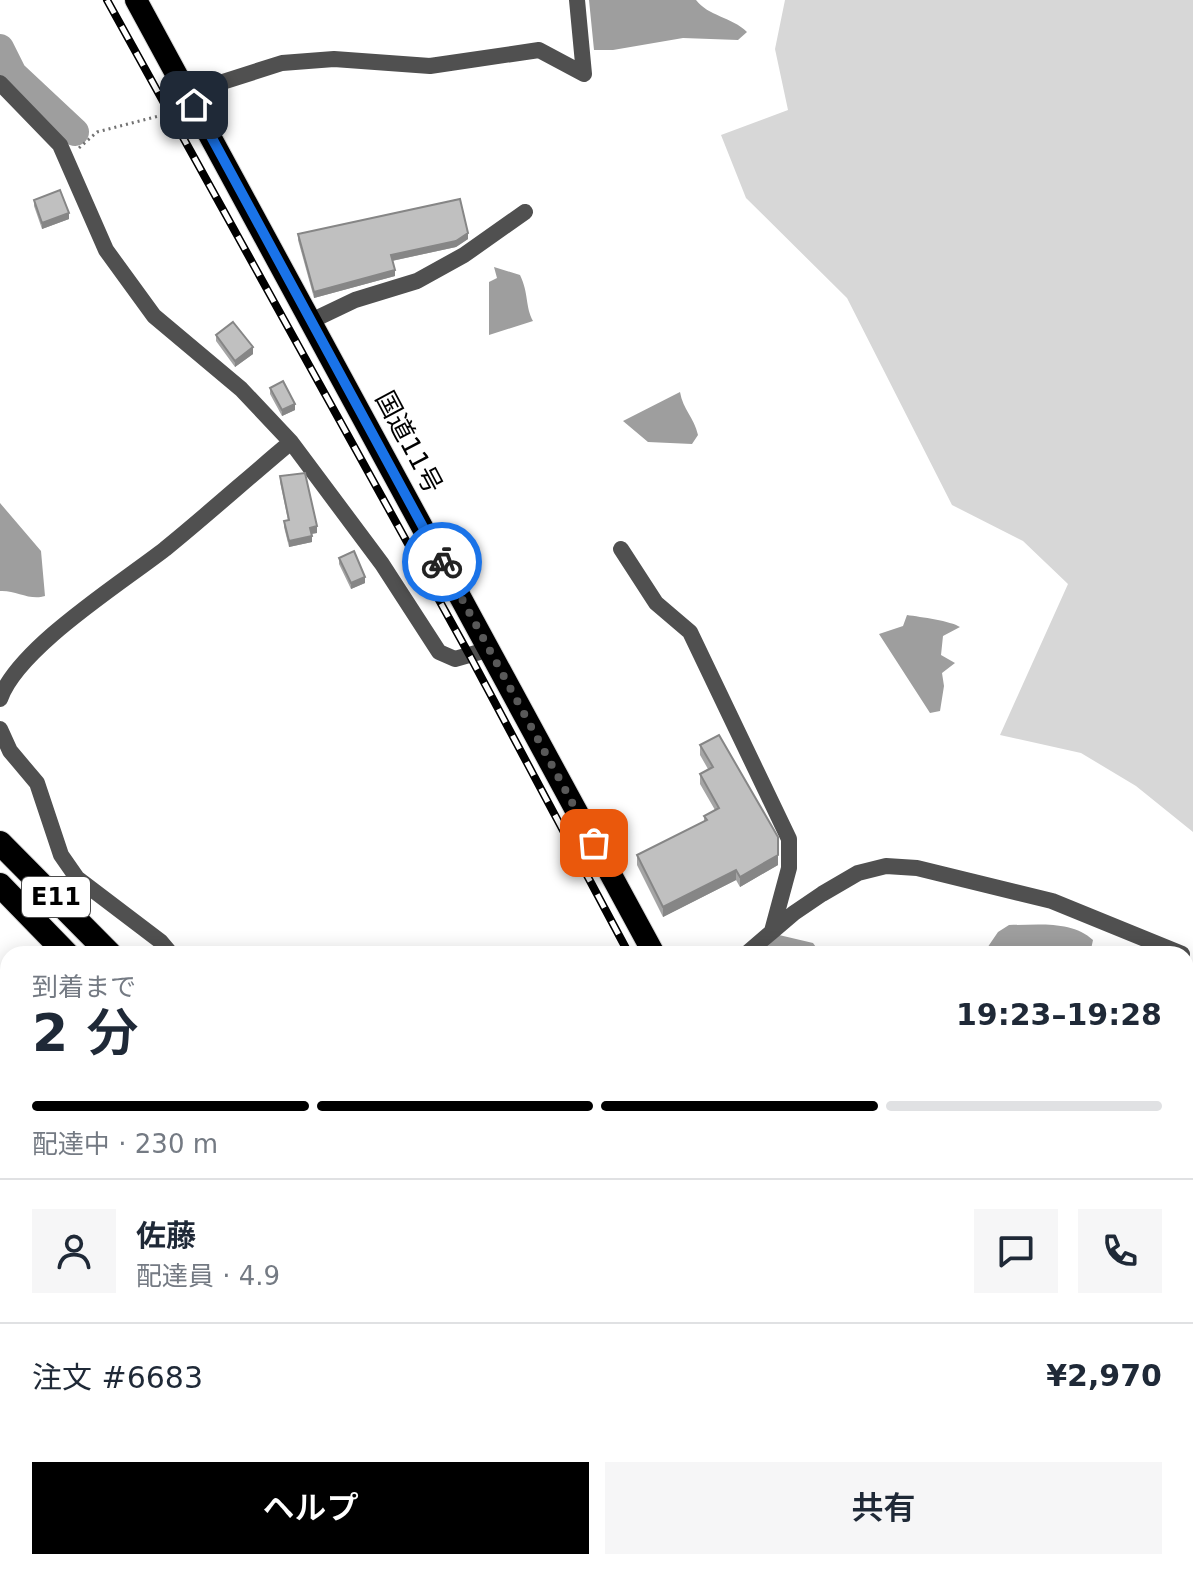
<!DOCTYPE html>
<html lang="ja">
<head>
<meta charset="utf-8">
<style>
  :root { --surface:#fff; --page:#f6f6f7; --text:#1f2937; --muted:#747a83; --line:#e0e1e3; --accent:#000 }
  body { margin:0; font-family:"DejaVu Sans","Noto Sans JP",sans-serif; background:var(--page); color:var(--text); height:100vh; display:flex; flex-direction:column; font-size:30px; white-space:nowrap }
  * { box-sizing:border-box; margin:0 }
  p { font-size:26px; color:var(--muted) }
  .icon { flex:none; width:44px; height:44px; fill:none; stroke:currentColor; stroke-width:2; stroke-linecap:round; stroke-linejoin:round }
  .map { position:relative; flex:1; overflow:hidden }
  .sheet { position:absolute; left:0px; top:946px; width:1194px; height:624px; display:flex; flex-direction:column; background:var(--surface); border-radius:24px 24px 0 0; box-shadow:0 4px 20px #0003 }
  .sheet>* { flex:none }
  .pin { position:absolute; display:grid; place-items:center; width:68px; height:68px; color:#fff; margin:-34px; border-radius:16px; box-shadow:0 4px 12px #0006 }
  .courier { position:absolute; display:grid; place-items:center; width:80px; height:80px; margin:-40px; border:6px solid #1a73e8; border-radius:50%; background:#fff; color:#222; box-shadow:0 2px 10px #0007 }
  .head em { font-style:normal; font-weight:600 }
  .head div { display:flex; flex-direction:column-reverse }
  .head { display:flex; align-items:center; justify-content:space-between; height:136px; padding:0 32px }
  h1 { font-size:52px; font-weight:600; line-height:60px }
  .bar { display:grid; grid-template-columns:repeat(4,1fr); gap:12px 8px; align-content:center; height:96px; padding:0 32px }
  .bar i { height:10px; border-radius:6px; background:var(--line) }
  .bar .current { background:var(--accent) }
  .bar p { grid-column:span 4 }
  .line { display:flex; align-items:center; gap:20px; padding:0 32px; border-top:2px solid var(--line) }
  .line div { flex:1 }
  .round { display:grid; place-items:center; flex:none; width:84px; height:84px; border-radius:0px; background:var(--page) }
  .action { display:flex; gap:16px; margin-top:auto; padding:16px 32px }
  .action a { flex:1; height:92px; border-radius:0px; background:var(--accent); color:#fff; font-size:32px; font-weight:600; line-height:92px; text-align:center }
  .action a+a { background:var(--page); color:var(--text) }
  .map>svg:first-child { display:block }
</style>
</head>
<body>
<div class="map">
<svg width="1193" height="1570" viewBox="0 0 1193 1570">
  <rect width="100%" height="100%" fill="#fff"/>
  <path fill="#d7d7d7" d="M785,0H1193V832L1136,786L1081,753L1000,735L1068,584L1023,541L952,505L847,298L746,198L721,135L788,110L775,49Z
    M0,1008L8,1021V1562H413L418,1570H0Z"/>
  <path fill="#9e9e9e" d="M589,0H696C708,16 732,17 747,32L738,40L683,38L613,50H594Z
    M494,267L520,275C529,294 525,306 533,321L489,335V282L497,278Z
    M680,392C683,410 694,417 698,435L692,444L648,442L623,421Z
    M0,503L41,551L45,596C30,601 16,590 0,591Z
    M907,615C921,617 951,621 960,627L943,636L941,655L955,663L942,673L944,686L940,711L930,713L879,634L903,626Z
    M1009,925C1036,925 1072,920 1093,940L1090,954H983L998,932Z
    M779,935L813,943L821,954H759Z
    M1193,1125V1561L1186,1560V1135Z
    M898,1562H1168L1152,1570H899Z"/>
  <g fill="none" stroke-linecap="round" stroke-linejoin="round">
    <path stroke="#9e9e9e" stroke-width="28" d="M0,48L13,74L75,132"/>
    <defs>
      <path id="trunk" d="M136,0L654,954
        M876,1562L877,1570"/>
      <path id="motorway" d="M0,843L110,954
        M0,885L67,954
        M474,1562L477,1570
        M533,1562L538,1570
        M565,1562L570,1570
        M596,1562L600,1570
        M739,1570L743,1562"/>
    </defs>
    <use href="#trunk" stroke="#dbdbdb" stroke-width="24"/>
    <use href="#motorway" stroke="#dbdbdb" stroke-width="26"/>
    <path stroke="#727272" stroke-width="3" stroke-dasharray="2 4" stroke-linecap="butt" d="M79,148L97,132L174,112"/>
    <path stroke="#505050" stroke-width="8" d="M490,1562L496,1570"/>
    <path stroke="#505050" stroke-width="16" d="M0,83L60,145L106,250L154,316L241,389L291,442L382,564L439,652L455,659L490,649
      M188,93L282,63L334,59L430,66L539,50L584,74L577,0
      M311,321L355,300L417,281L464,255L525,212
      M621,549L656,603L690,632L789,839V868L772,931
      M0,699C18,648 120,584 165,549C208,514 249,477 291,442
      M0,729L10,751L37,783L61,855L77,878L160,941L171,954
      M746,954L794,913L822,894L858,873L886,866L917,868L1052,901L1182,954
      M679,1562L682,1570"/>
    <use href="#trunk" stroke="#000" stroke-width="22"/>
    <use href="#motorway" stroke="#000" stroke-width="24"/>
    <defs>
      <path id="rail" d="M107,0L470,656L629,954
        M859,1562L860,1570"/>
    </defs>
    <use href="#rail" stroke="#000" stroke-width="8"/>
    <use href="#rail" stroke="#fff" stroke-width="5" stroke-dasharray="15" stroke-linecap="butt"/>
  </g>
  <path fill="#a5a5a5" d="M34,200L69,219L42,229L34,206Z
    M298,234L468,239L456,247L392,261L395,276L314,298L298,240Z
    M216,335L253,354L235,367L216,341Z
    M270,388L295,410L282,416L270,394Z
    M280,476L317,533L311,534L312,542L289,547L284,527V521L288,520L280,482Z
    M339,558L365,583L351,589L339,564Z
    M700,745L778,865L740,887L736,880L663,917L637,865V855L704,821V816L715,810L700,784V774L708,769L700,755Z"/>
  <path fill="#868686" d="M69,213V219L42,229V223Z
    M468,233V239L456,247L391,261V255Z
    M395,270V276L314,298V292Z
    M253,347V354L235,367V361Z
    M295,404V410L282,416V410Z
    M317,526V533L310,534V528Z
    M312,536V542L289,547V541Z
    M365,577V583L351,589V583Z
    M778,855V865L740,887V877Z
    M736,870V880L663,917V907Z"/>
  <path fill="#c0c0c0" stroke="#868686" stroke-width="2" d="M60,190L69,213L42,223L34,200Z
    M460,199L468,233L456,241L391,255L395,270L314,292L298,234Z
    M233,322L253,347L235,361L216,335Z
    M283,381L295,404L282,410L270,388Z
    M305,473L317,526L310,528L312,536L289,541L284,521L289,520L280,476Z
    M354,551L365,577L351,583L339,558Z
    M719,735L778,837V855L740,877L736,870L663,907L637,855L707,820L704,816L719,808L700,774L713,767L700,745Z"/>
  <g fill="none" stroke-linecap="round" stroke-linejoin="round">
    <path stroke="#595959" stroke-width="8" stroke-dasharray="0 14.4" d="M442,562L594,843"/>
    <path stroke="#1a73e8" stroke-width="10" d="M194,105L442,562"/>
  </g>
  <g text-anchor="middle" stroke-width="6" stroke-linejoin="round" paint-order="stroke">
    <rect fill="#fff" stroke="#4c4c4c" stroke-width="2" x="22" y="877" width="68" height="40" rx="6"/>
    <g font-size="24" font-weight="bold" fill="#000">
      <text x="56" y="905">E11</text>
    </g>
    <g font-size="26" fill="#000" stroke="#fff">
      <text transform="translate(409 442) rotate(62)" y="9">国道11号</text>
    </g>
  </g>
</svg>
<div class="pin" style="left:594px;top:843px;background:#ea580c"><svg class="icon" aria-label="bag" viewBox="0 0 24 24"><path d="M5 8h14l-1 12H6zM9 8a3 3 0 0 1 6 0"/></svg></div>
<div class="pin" style="left:194px;top:105px;background:#1f2937"><svg class="icon" aria-label="home" viewBox="0 0 24 24"><path d="M3 11l9-7 9 7M6 9v11h12V9"/></svg></div>
<div class="courier" style="left:442px;top:562px"><svg class="icon" aria-label="bike" viewBox="0 0 24 24"><circle cx="6" cy="16" r="4"/><circle cx="18" cy="16" r="4"/><path d="M6 16l4-8h5l3 8M10 8l3 8H6M13 5h3"/></svg></div>
<section class="sheet">
<div class="head"><div><h1>2 分</h1><p>到着まで</p></div><em>19:23–19:28</em></div>
<div class="bar"><i class="current"></i><i class="current"></i><i class="current"></i><i></i><p>配達中 · 230 m</p></div>
<div class="line" style="height:144px"><a class="round"><svg class="icon" aria-label="person" viewBox="0 0 24 24"><circle cx="12" cy="8" r="4"/><path d="M4 21q1-7 8-7t8 7"/></svg></a><div><b>佐藤</b><p>配達員 · 4.9</p></div><a class="round"><svg class="icon" aria-label="chat" viewBox="0 0 24 24"><path d="M4 5h16v11H9l-5 4z"/></svg></a><a class="round"><svg class="icon" aria-label="phone" viewBox="0 0 24 24"><path d="M5 4h4l2 5-3 2q2 4 5 5l2-3 5 2v4C11 20 4 13 5 4z"/></svg></a></div>
<div class="line" style="height:104px"><div>注文 #6683</div><b>¥2,970</b></div>
<div class="action"><a>ヘルプ</a><a>共有</a></div>
</section>
</div>
</body>
</html>
